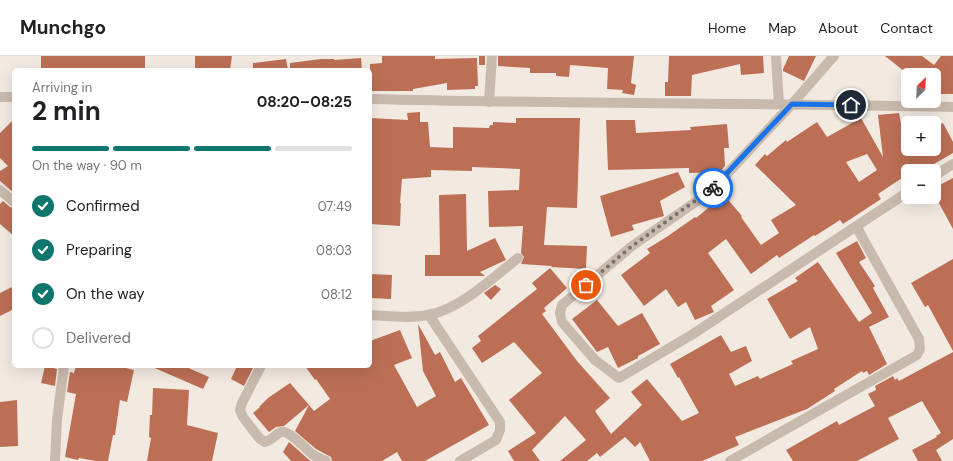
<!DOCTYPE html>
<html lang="en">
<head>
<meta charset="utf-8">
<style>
  :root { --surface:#fff; --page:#f6f6f6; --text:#202124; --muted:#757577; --line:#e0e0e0; --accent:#0f766e }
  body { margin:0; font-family:"DM Sans",sans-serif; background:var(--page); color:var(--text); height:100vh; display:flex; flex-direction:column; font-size:15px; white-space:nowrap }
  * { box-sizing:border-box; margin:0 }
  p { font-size:13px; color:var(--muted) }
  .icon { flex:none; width:22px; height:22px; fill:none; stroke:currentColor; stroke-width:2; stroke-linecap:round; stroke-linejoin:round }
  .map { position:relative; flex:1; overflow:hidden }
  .sheet { position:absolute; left:12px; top:12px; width:360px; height:300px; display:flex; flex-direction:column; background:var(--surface); border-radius:6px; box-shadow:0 4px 16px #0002 }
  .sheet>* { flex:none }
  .needle { width:26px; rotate:24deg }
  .buttons { position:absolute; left:901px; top:12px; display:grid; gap:8px }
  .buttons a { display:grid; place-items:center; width:40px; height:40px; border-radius:6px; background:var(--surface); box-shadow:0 4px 16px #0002; font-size:20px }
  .pin { position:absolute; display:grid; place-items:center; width:34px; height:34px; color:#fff; margin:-17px; border:2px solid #fff; border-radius:50%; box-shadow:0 1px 4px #0007 }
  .courier { position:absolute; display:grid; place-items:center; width:40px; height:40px; margin:-20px; border:3px solid #1a73e8; border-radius:50%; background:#fff; color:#222; box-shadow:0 1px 5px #0007 }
  .summary em { font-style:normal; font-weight:700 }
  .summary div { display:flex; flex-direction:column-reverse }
  .summary { display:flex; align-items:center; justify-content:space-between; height:68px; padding:0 20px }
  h1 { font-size:26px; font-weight:700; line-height:30px }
  .bar { display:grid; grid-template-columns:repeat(4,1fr); gap:6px 4px; align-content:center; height:48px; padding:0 20px }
  .bar i { height:5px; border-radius:3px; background:var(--line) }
  .bar .current { background:var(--accent) }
  .bar p { grid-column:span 4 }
  ol { padding:0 20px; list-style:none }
  li { display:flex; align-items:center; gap:12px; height:44px }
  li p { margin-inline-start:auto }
  li .icon { padding:4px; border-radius:50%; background:var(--accent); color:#fff; stroke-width:4 }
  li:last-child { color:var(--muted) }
  li i { width:22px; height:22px; border:2px solid var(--line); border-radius:50% }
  header { display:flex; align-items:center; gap:24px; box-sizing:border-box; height:56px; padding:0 20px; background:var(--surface); border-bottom:1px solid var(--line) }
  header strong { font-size:19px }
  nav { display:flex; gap:22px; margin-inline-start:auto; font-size:14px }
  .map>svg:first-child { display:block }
</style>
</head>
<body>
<header>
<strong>Munchgo</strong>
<nav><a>Home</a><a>Map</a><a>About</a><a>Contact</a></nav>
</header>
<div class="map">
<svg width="953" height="405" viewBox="0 0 953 405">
  <rect width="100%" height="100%" fill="#f2eae1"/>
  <path fill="#bc6f55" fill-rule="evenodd" d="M41,0H145V12H111V14L41,13Z
    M195,0H232L230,14H195Z
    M382,0H435V3L477,2L478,30H475V33L447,34V27L413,33V35H370V8L382,7Z
    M479,0H485V9H479Z
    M498,0H634L631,27L636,29L634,39L622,37L623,34L607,33L608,12L570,9L569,21L556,20V17H530V12L498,10Z
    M669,0H763L764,17L741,19L740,8L692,19L691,40H665V26H668Z
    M789,0H816L804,25L783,15V13Z
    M885,0H922L934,9L941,0H953V38H934V19H909Z
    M361,2L362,14H290V7L321,3H334V4Z
    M286,3L288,14H253V7Z
    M420,56V66H428L430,91L453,92V71L489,72L490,69H493V66L516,67V62H580L577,152L547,151L544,189L587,190L586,213L551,211L552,210L521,208L524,201L521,197L523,170L489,171L488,135L519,134L520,113L472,111V115L431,114V121L402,123L400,147H401L400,170L370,168V62L408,64L407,57Z
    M899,57L902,73L908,69V93H934V71L943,67L953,86V97L922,115H908V118L878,138L881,143L843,168L840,164L815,180L814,179L779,202L777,199L751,218L726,183L708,197L734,234L711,250L714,256L695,264L686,246L678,251L666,233L644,250L621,219L650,197L647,193L668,180L695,161L696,162L724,139L742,160L741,161L761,189L779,177L771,164L796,149L755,109L765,98L767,100L786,84L787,86L817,66L827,81L861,62L883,101L878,59ZM867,98L877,114L859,126L846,106Z
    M14,63V137L0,125V115L8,110L0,102V77Z
    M606,64H635L636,77L691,74L690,71L727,68L729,92H724L725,110L720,116L689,117V112L608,114Z
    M678,116L685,131L660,145L664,160L632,169L634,174L611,181L600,140Z
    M953,122V173L934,138V132Z
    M466,138L467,195L495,182L506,204L480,216L485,220H425V199H440L439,139Z
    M3,145L10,151L14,152V180L0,168V148Z
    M857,185L866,202L859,206L875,230L873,232L889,261L869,271L887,308L869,319L867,315L863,317L862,315L834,333L835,335L807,353L735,381L739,389L702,405H650L640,386L635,391L625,381L600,401L597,397L587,405H560L586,384L565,360L532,394L540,405H514L508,395L536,377L509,344L542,317L514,286L482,307L472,292L481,285L478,280L537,233L532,227L550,212L567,232L544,252L546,255L542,258L577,305L610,342L595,355L611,378L642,349L631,336L647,323L682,365L699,357L679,321L678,322L670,308L721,279L731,296L746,290L752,305L729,318L735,330L758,320L760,323L793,308L791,305L818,293L810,271L790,283L767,243L798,225L795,222L818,206L859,266L872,257L836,197Z
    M953,203V295L928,249L925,251L911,227Z
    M370,218L392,219L391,243L370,242Z
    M495,229L501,233L491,244L484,237Z
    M14,230V253L0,260V237Z
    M597,244L618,270L642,257L660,288L638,300V302L618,312L608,291L597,296L572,263Z
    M418,268L435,299L440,296L455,326L461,322L489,369L425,405H402L397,396L382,405H332L331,401L316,393L295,375L309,349L314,355L330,343L316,323L315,324L305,310H370V285L400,274L412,302L394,309L417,351L436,340L423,315Z
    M953,296V383L936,394L942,405H918L912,394L937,381L936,380L941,377L922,345L888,362L899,383L857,405H793L786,394L837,365L839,369L875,350L868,338L876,334L875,330L893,320L895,324L897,322L899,325Z
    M45,310L57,313L55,330L41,327Z
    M76,310H118L134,314L127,346L120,344L115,379H113L108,405H96L79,402L78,404L65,401L76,338L67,336L70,316L74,317Z
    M150,310H184L209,321L203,333Z
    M237,310H254L244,330L231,323Z
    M290,327L309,349L284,370L276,371L269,376L253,357L260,351H259L268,342Z
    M153,332L189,334L187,369L218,377L212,405H147L151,382L149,381L150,359H152Z
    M17,344L18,390L0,391V346Z
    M289,386L308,403L311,405H291L283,396Z"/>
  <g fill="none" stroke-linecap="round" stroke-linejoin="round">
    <path stroke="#c9baae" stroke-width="10" d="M776,0L779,48
      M834,0L792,48L710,136L632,190L562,249L560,257L562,266L595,304L619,322L693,278L908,136
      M0,41H14
      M370,43C564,48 759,47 953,51
      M489,46L492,0
      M934,120L953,108
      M0,134L14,146
      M370,259C389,260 409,263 428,259C461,253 492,222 518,202
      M429,259L500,366V374L496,384L460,405
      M261,310L242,347L240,354L243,361L259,382L265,386C273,384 275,378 281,376C289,374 306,393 312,398C316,401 321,403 326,405
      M55,405L57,364L64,310
      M730,405L917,299L920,293L919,283L856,170"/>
  </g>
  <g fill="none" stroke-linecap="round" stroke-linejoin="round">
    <path stroke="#79716b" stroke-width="4" stroke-dasharray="0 7.2" d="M586,229L632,190L713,132"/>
    <path stroke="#1a73e8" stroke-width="5" d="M713,132L792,48L851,49"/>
  </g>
</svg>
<div class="buttons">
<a><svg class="needle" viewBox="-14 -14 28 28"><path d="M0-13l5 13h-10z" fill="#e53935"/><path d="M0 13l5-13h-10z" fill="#757577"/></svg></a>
<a>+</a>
<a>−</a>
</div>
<div class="pin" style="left:586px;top:229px;background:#ea580c"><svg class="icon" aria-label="bag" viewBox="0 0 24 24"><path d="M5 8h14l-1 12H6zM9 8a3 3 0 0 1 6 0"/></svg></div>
<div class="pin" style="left:851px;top:49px;background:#1f2937"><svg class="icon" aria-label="home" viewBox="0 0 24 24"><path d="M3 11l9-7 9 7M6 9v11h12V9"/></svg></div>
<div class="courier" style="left:713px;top:132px"><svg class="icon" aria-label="bike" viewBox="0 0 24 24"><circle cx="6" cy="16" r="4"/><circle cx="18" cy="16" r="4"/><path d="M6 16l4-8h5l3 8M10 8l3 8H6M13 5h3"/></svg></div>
<section class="sheet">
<div class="summary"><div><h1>2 min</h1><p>Arriving in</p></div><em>08:20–08:25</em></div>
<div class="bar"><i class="current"></i><i class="current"></i><i class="current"></i><i></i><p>On the way · 90 m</p></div>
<ol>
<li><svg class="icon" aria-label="check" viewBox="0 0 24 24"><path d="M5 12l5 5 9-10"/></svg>Confirmed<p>07:49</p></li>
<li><svg class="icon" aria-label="check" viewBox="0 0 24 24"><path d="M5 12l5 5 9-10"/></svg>Preparing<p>08:03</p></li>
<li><svg class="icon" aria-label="check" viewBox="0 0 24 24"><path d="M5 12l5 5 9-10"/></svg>On the way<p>08:12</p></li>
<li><i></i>Delivered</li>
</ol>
</section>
</div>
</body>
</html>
